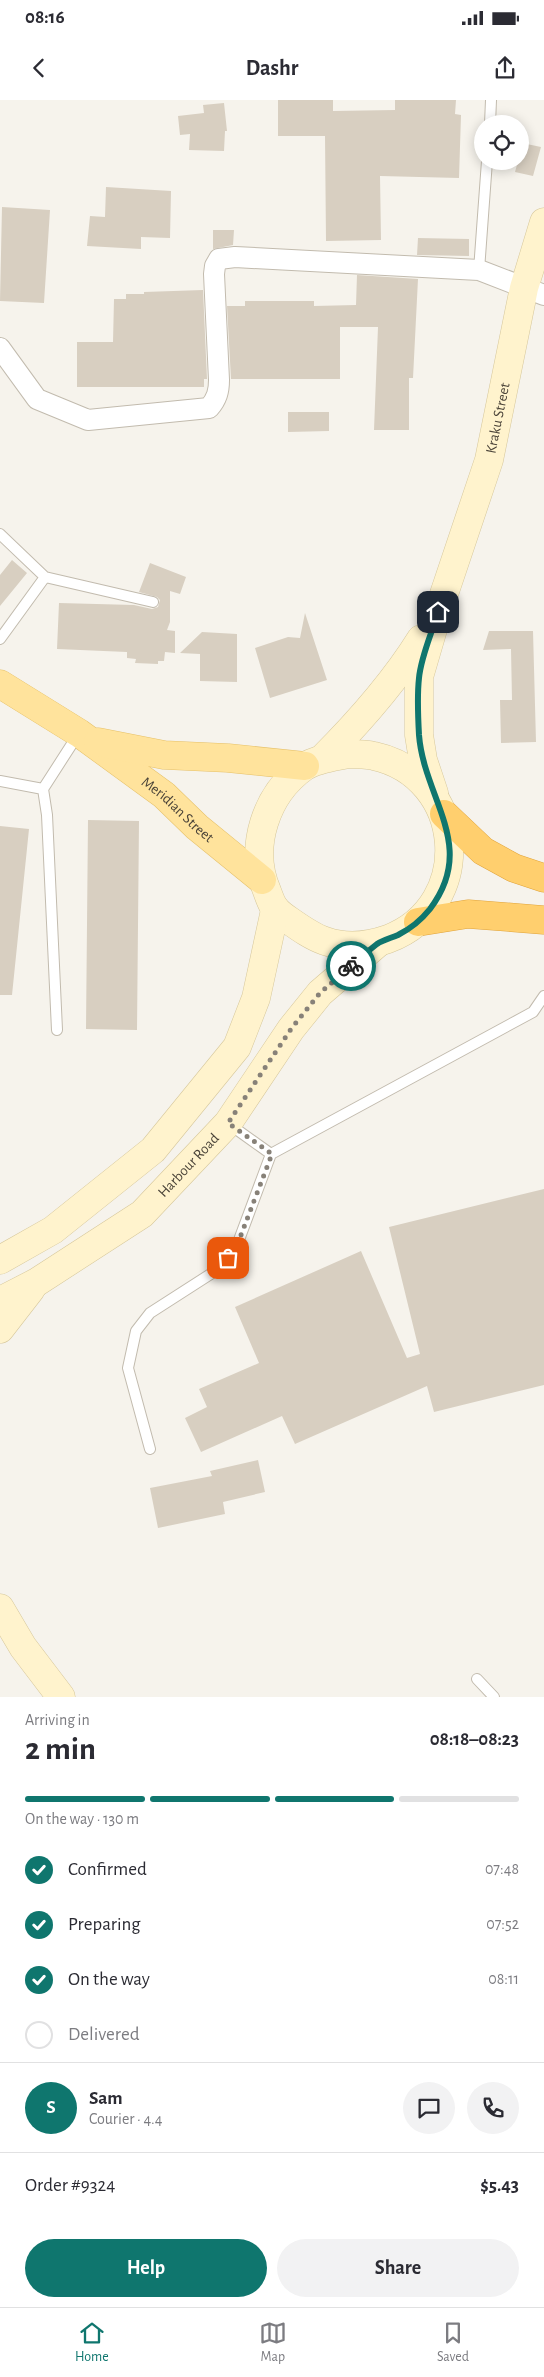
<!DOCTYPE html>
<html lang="en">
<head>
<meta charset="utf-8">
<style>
  :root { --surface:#fff; --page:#f2f2f3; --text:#2b2b33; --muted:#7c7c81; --line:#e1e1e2; --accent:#0f766e }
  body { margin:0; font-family:"Alegreya Sans",sans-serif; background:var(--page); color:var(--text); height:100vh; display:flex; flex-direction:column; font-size:19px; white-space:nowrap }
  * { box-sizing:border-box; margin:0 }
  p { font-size:16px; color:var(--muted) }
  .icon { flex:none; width:28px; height:28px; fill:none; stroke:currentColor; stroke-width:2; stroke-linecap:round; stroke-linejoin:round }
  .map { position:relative; height:1597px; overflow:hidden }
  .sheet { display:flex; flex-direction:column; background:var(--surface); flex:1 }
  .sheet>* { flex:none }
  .buttons { position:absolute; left:474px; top:15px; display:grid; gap:10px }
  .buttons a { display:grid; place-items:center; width:55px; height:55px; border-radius:50%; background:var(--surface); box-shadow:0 2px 12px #0003; font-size:25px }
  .pin { position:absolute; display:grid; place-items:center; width:42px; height:42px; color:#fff; margin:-21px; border-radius:10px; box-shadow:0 2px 8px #0006 }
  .courier { position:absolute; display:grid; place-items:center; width:50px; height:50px; margin:-25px; border:4px solid #0f766e; border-radius:50%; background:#fff; color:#222; box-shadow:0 1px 6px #0007 }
  .summary em { font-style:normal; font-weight:600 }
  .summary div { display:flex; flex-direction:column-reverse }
  .summary { display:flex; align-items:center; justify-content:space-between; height:85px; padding:0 25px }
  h1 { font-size:32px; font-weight:600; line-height:38px }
  .bar { display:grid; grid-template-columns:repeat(4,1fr); gap:8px 5px; align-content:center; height:60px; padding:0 25px }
  .bar i { height:6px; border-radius:4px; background:var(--line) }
  .bar .on { background:var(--accent) }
  .bar p { grid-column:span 4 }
  .line { display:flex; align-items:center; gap:12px; padding:0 25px; border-top:1px solid var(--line) }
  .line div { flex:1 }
  .round { display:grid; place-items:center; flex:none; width:52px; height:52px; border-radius:26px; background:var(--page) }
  ol { padding:0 25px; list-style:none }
  li { display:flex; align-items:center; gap:15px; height:55px }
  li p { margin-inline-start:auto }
  li .icon { padding:5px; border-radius:50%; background:var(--accent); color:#fff; stroke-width:4 }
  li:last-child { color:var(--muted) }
  li i { width:28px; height:28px; border:2px solid var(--line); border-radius:50% }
  .action { display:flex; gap:10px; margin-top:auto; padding:10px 25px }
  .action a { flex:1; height:58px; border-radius:30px; background:var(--accent); color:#fff; font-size:20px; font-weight:600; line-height:58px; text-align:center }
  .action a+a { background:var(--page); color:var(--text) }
  .status { display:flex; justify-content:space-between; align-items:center; height:35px; padding:0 25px; background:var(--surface); direction:ltr }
  .status svg { height:14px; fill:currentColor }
  header { display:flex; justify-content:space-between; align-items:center; height:65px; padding:0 25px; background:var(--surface); font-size:22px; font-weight:600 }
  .tabs { display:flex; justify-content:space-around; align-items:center; height:70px; border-top:1px solid var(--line); background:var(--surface); font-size:14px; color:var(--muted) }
  .tabs a { display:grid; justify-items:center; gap:2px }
  .tabs .on { color:var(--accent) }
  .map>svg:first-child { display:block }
</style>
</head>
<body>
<div class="status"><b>08:16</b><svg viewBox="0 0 49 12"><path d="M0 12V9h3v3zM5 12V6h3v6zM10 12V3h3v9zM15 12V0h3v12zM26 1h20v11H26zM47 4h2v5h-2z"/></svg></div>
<header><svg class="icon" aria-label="back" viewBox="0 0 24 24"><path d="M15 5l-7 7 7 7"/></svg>Dashr<svg class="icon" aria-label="share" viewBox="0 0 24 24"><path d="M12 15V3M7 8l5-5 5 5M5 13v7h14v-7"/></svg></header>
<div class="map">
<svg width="544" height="1597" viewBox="0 0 544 1597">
  <rect width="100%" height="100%" fill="#f6f3ec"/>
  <path fill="#d8cfc1" d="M278,0H333V11L395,10V0H456L455,14L461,15L459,78L380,76L381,140L326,141L325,36H278Z
    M224,3L227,31H225L224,51L189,50L190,34L180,35L178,16L204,13L203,5Z
    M522,43L541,47L533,76L515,72L518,61H520Z
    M106,87L171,91L170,138L141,137V149L87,146L90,116L105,117Z
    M2,107L50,110L44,203L0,201Z
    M213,130H234L233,145L213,149Z
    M418,138L469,139V156L417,155Z
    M357,175L418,179L413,278H409V330H374L378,227H340V279H231L227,206H245V201H314V206L356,205Z
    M203,190L207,279H204V287H77V242H113L114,199H126V194H144V192Z
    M288,312H329V331L288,332Z
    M12,460L27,473L0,506V475Z
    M150,463L186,477L180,494L170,491V522L167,530L175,531V553L165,552L164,561H158V564L135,563L136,559L127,558V552L57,549L59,503L134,505L152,509L158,507L160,500L157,497L139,492Z
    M305,513L327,580L270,598L255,548L288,537L300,538Z
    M489,531H533L536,642L501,643L500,600H512L511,549L483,550Z
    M202,532L237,534V582L200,581V554L180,553Z
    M88,720L139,721L137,930L86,929Z
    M0,726L29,729L12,895H0Z
    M544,1089V1285L434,1312L427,1286L295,1344L282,1316L201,1352L185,1318L207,1307L199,1289L259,1263L235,1207L361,1151L407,1258L420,1254L389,1127Z
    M258,1360L265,1392L223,1402L225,1414L158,1428L150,1388L212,1376L210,1371Z"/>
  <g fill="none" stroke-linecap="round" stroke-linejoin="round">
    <defs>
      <path id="lane" d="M490,24L491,0
        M479,170L487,61
        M0,434L45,477L153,502
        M0,539L45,477
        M0,681L43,689L47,715L57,930
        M43,689L79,633
        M229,1024L271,1054L533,912L544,896
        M150,1349L128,1268L136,1231L150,1213L220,1168L236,1148L271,1054
        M477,1579L494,1597"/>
      <path id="street" d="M0,248L37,299L88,320L209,308C217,299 219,291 219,280L214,174L215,166L219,159L235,157L479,170L544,195"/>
      <g id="secondary">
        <path d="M348,654C356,654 366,654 374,656C466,676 477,805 388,839C368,846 345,848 325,841C310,836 296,825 283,816C273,809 271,802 267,791C248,747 266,694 304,667C316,659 334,657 348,654Z"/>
        <path d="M322,659C359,622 393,584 421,539"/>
        <path id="s1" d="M434,693L423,660L419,635V577L438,512L489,360L524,188L544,122"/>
        <path d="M0,1160L53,1130L153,1050L237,947L256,898L275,810"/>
        <path id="s2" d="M0,1201L37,1182L142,1114L228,1023L291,929L320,893L378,843"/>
        <path d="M0,1229L31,1189"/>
        <path d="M0,1508L23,1547L61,1597"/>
      </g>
      <g id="primary">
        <path id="s3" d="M0,584L79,633L164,695L197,727L262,780"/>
        <path d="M98,642L164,655L228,658L305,666"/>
      </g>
      <path id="highway" d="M444,714L483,751L514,768L544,778
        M418,822L468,814L544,820"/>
    </defs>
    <use href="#lane" stroke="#c2bbae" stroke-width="12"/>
    <use href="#street" stroke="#c2bbae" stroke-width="22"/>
    <use href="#secondary" stroke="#d6c79b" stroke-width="29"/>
    <use href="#primary" stroke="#e6c16a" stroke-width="29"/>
    <use href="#highway" stroke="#e0a43c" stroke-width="29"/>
    <use href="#lane" stroke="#fff" stroke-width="10"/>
    <use href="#street" stroke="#fff" stroke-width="20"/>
    <use href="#secondary" stroke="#fff3cd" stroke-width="28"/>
    <use href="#primary" stroke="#ffe39c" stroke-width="28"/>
    <use href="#highway" stroke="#ffcf6e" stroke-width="28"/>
  </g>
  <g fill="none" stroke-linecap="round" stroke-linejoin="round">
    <path stroke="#878178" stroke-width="5" stroke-dasharray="0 9" d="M228,1158L236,1148L272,1054L228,1023L291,929L320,893L351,866"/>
    <path stroke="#0f766e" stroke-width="6" d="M351,866C359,859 368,851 377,844C383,840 391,838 398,835C410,829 422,819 430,809C478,746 424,699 419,635C418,617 417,596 419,578C421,556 432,533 438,512"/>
  </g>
  <g text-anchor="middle" stroke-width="4.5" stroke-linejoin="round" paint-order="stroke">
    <g font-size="15" fill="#4b4439" stroke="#fff">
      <text dy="5" stroke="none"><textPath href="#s1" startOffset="389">Kraku Street</textPath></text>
      <text dy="5" stroke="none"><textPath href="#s3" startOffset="218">Meridian Street</textPath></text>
      <text dy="5" stroke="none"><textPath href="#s2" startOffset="234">Harbour Road</textPath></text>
    </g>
  </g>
</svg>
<div class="buttons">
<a><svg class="icon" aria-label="locate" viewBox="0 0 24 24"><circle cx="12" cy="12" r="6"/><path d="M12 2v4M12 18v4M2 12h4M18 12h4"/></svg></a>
</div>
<div class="pin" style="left:228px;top:1158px;background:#ea580c"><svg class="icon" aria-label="bag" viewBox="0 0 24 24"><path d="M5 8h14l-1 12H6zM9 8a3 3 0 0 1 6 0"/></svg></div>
<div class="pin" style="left:438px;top:512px;background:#1f2937"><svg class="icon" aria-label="home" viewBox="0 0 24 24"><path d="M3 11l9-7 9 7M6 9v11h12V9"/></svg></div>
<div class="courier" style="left:351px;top:866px"><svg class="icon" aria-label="bike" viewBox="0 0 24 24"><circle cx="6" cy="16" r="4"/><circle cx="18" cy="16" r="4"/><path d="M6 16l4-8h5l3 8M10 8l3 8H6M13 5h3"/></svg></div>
</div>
<section class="sheet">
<div class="summary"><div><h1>2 min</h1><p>Arriving in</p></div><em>08:18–08:23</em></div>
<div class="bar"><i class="on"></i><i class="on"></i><i class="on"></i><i></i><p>On the way · 130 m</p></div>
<ol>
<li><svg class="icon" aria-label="check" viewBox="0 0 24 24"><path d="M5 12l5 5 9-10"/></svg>Confirmed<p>07:48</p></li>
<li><svg class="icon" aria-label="check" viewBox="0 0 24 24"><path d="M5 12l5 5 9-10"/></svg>Preparing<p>07:52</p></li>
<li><svg class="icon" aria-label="check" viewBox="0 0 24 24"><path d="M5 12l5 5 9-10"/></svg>On the way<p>08:11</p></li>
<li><i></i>Delivered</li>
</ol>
<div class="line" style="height:90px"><b class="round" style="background:var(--accent);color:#fff">S</b><div><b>Sam</b><p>Courier · 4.4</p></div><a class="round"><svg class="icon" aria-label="chat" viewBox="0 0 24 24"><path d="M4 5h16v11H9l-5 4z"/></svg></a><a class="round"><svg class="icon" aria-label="phone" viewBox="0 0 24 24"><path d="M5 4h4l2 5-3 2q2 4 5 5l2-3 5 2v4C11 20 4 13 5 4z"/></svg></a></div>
<div class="line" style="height:65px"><div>Order #9324</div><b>$5.43</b></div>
<div class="action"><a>Help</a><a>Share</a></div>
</section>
<nav class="tabs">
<a class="on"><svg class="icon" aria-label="home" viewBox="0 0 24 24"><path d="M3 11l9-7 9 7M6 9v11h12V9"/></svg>Home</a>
<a><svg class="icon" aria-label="map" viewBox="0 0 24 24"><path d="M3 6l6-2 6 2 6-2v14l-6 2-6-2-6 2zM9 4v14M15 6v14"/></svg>Map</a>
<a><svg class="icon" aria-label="saved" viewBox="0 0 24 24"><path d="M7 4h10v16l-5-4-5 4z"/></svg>Saved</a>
</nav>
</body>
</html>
